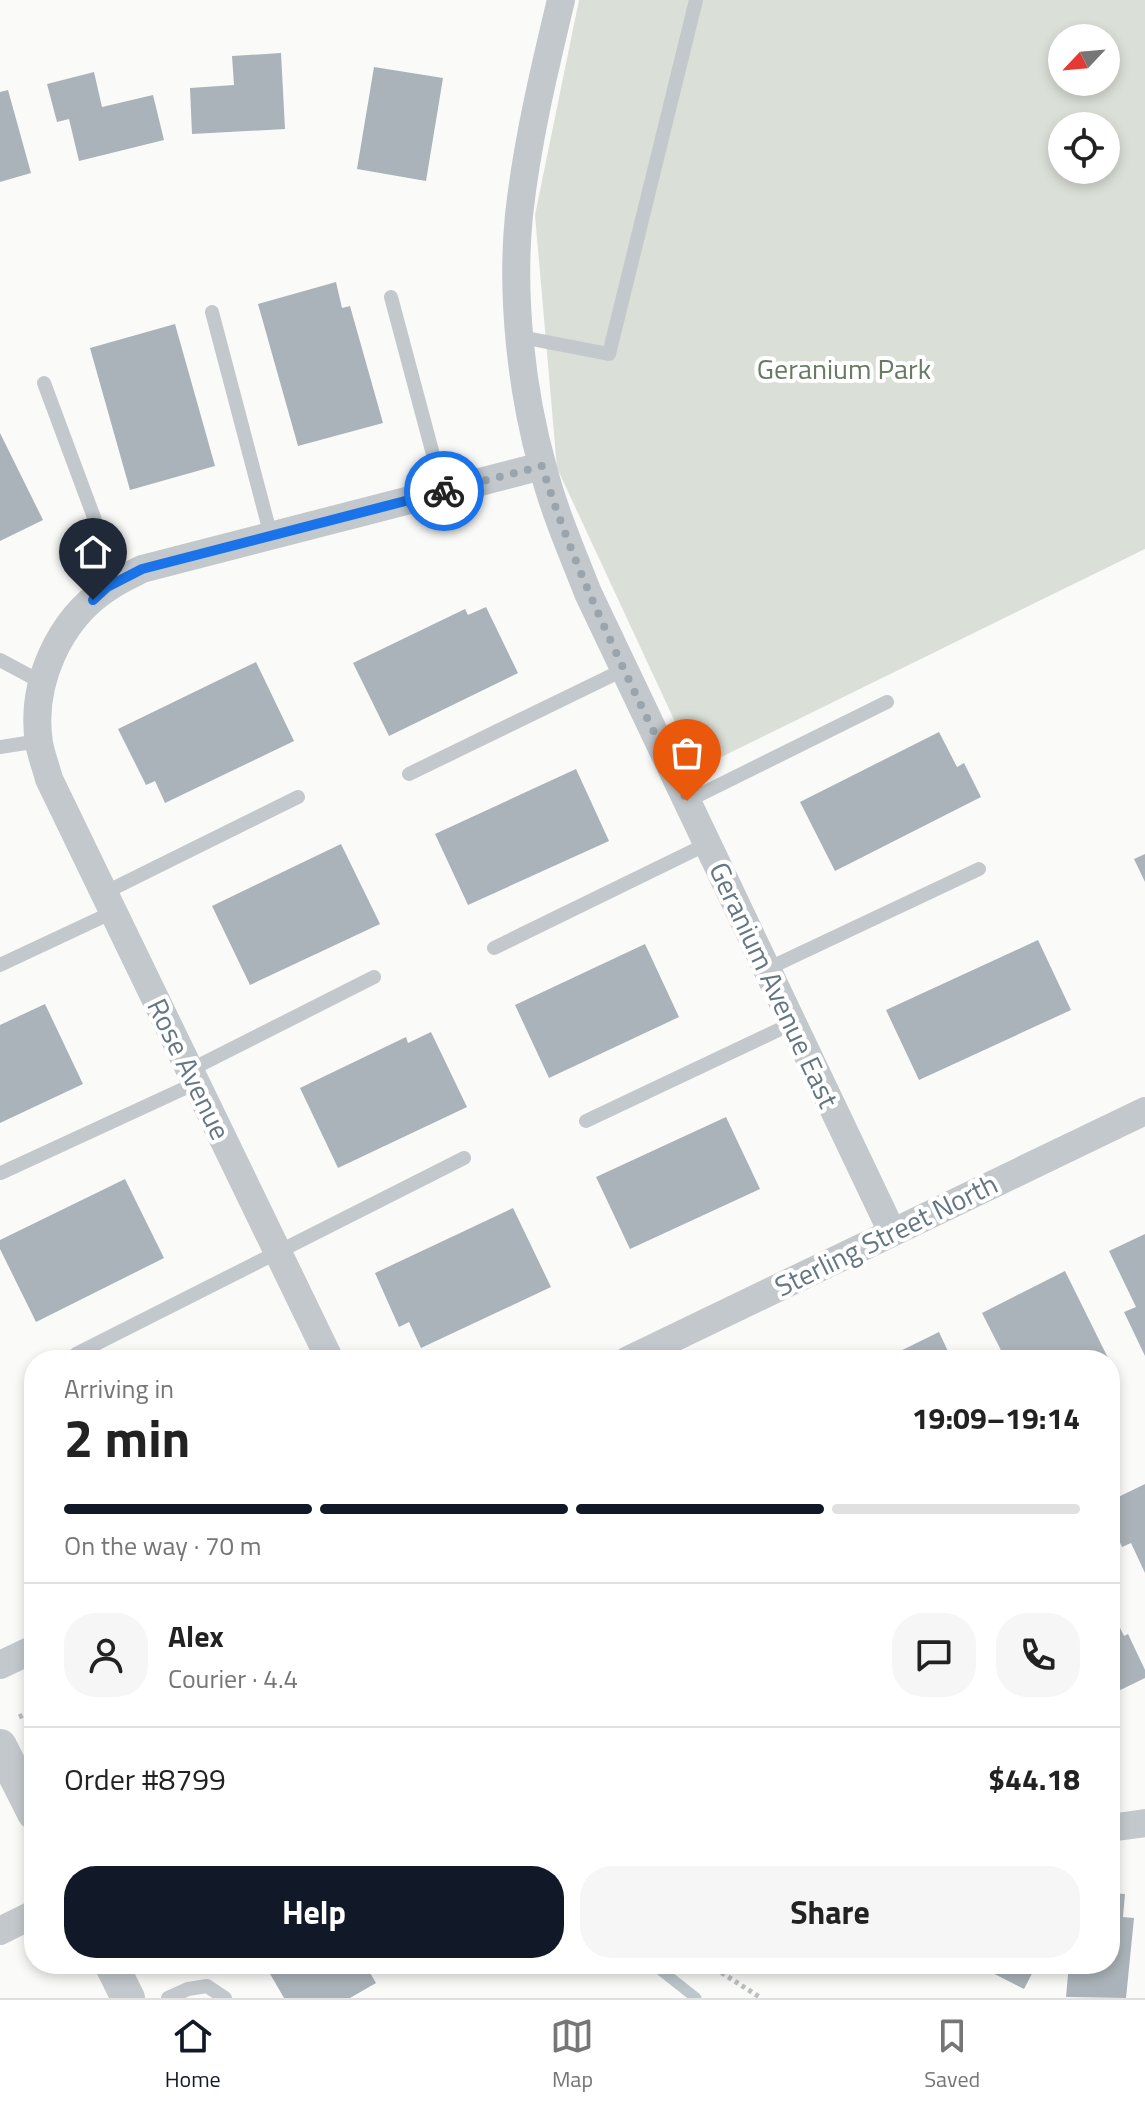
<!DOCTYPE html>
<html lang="en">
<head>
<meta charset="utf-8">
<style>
  :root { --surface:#fff; --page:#f6f6f6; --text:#222; --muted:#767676; --line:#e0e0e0; --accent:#111827 }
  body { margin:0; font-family:"Titillium Web",sans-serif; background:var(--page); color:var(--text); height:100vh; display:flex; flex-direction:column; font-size:30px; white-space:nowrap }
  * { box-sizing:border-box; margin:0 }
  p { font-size:26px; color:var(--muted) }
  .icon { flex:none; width:44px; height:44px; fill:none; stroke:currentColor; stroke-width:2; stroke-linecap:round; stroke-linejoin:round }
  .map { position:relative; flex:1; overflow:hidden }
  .sheet { position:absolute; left:24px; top:1350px; width:1096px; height:624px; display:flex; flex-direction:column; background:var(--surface); border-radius:32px; box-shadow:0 4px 12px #0003 }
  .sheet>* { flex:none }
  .needle { width:52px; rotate:244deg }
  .buttons { position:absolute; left:1048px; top:24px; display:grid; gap:16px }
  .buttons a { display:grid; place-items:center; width:72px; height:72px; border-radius:50%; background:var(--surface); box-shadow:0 4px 12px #0003; font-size:40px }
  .pin { position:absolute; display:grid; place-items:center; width:68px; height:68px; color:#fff; margin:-82px -34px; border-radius:50% 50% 50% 0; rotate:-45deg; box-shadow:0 0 8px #0007 }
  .pin .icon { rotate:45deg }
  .courier { position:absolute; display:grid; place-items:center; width:80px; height:80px; margin:-40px; border:6px solid #1a73e8; border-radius:50%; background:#fff; color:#222; box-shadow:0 2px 10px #0007 }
  .head em { font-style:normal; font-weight:700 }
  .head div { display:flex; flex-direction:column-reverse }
  .head { display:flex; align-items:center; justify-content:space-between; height:136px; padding:0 40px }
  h1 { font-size:52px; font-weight:700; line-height:60px }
  .bar { display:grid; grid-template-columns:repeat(4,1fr); gap:12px 8px; align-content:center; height:96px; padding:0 40px }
  .bar i { height:10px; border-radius:6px; background:var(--line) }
  .bar .on { background:var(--accent) }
  .bar p { grid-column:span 4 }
  .line { display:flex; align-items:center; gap:20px; padding:0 40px; border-top:2px solid var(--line) }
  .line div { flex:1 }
  .round { display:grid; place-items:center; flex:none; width:84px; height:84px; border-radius:32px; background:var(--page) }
  .button { display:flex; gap:16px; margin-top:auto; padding:16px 40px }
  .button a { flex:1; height:92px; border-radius:32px; background:var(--accent); color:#fff; font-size:32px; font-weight:700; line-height:92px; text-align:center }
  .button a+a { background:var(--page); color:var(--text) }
  .dock { display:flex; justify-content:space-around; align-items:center; height:112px; border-top:2px solid var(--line); background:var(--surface); font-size:22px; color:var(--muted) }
  .dock a { display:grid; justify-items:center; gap:4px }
  .dock .on { color:var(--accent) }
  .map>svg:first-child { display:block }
</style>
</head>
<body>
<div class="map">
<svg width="1145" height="1998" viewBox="0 0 1145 1998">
  <rect width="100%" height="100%" fill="#fafaf8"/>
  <path fill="#dadfd7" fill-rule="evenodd" d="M579,0H1145V549L697,769L557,468L535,215ZM1062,38H1106V82H1062ZM1062,126H1106V170H1062Z"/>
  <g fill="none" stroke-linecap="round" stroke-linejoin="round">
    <path stroke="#bbc7cb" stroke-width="11" d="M653,1964L696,1998"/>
  </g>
  <path fill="#aab3b9" d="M281,53L285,129L192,134L190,88L234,85L232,56Z
    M374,67L443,78L426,181L357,169Z
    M94,72L102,107L153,95L164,140L79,161L69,119L57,122L47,84Z
    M8,90L31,173L0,182V92Z
    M336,282L342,308L350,306L383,423L298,446L258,304Z
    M175,324L215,466L130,490L90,348Z
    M0,433L43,520L0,541Z
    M486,607L518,673L389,736L353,663L465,609L468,615Z
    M256,662L294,741L165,803L155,781L146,785L118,729Z
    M939,732L957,767L964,763L981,797L835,871L800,802Z
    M576,769L609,841L468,905L435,834Z
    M341,844L380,924L250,985L212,906Z
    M1145,854V882L1134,859Z
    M1038,940L1071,1010L919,1080L886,1010Z
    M645,944L679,1017L549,1078L515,1005Z
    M45,1004L83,1084L0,1123V1025Z
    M431,1032L467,1107L338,1168L300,1088L406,1037L408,1043Z
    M726,1117L760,1189L630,1249L596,1177Z
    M125,1179L164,1258L36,1322L0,1249V1240Z
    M513,1208L551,1287L421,1348L409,1322L399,1327L375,1273Z
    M1145,1234V1356L1124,1312L1136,1307L1109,1251Z
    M1065,1271L1109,1360H1006L982,1313Z
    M939,1332L952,1360H882Z
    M1145,1484V1573L1131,1543L1122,1547L1110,1521V1501Z
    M1110,1607L1124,1636L1128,1634L1145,1670V1678L1110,1695Z
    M1110,1893L1125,1894L1123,1917L1134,1918L1126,1998L1066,1997L1069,1964H1110Z
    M283,1964H371L366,1966L376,1983L350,1998H284L269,1972Z
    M975,1964H1037L1024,1989Z"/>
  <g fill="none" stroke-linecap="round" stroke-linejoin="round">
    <path stroke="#bbbfc2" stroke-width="5" stroke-dasharray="4 4" stroke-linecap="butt" d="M19,1717L34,1710
      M708,1964L761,1998"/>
    <path stroke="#c3c8cc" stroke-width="14" d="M391,297L443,492
      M212,312L271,536
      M521,337L609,354L696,0
      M44,383L118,582
      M0,660L43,683
      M0,747L39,741
      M409,774L625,669
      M687,801L887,702
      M104,893L298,797
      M494,948L707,844
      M0,965L113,912
      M767,969L979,869
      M190,1070L374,977
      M586,1121L793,1023
      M1,1173L196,1083
      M76,1354L464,1158
      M168,1998L188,1989L207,1986L225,1998"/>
    <path stroke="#c3c8cc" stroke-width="28" d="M561,0C544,71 527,142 519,215C511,295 521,390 543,468C554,511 572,552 588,593L892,1232
      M330,1360L49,779C46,767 41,755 39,743C30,684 59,619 109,587C119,580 131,575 142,569L542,466
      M628,1360L1145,1111
      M0,1665L34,1649
      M1110,1828L1145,1823
      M0,1931L34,1914"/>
    <path stroke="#c3c8cc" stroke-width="34" d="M0,1746L34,1813
      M111,1964L128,1998"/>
  </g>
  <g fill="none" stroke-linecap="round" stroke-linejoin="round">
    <path stroke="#99a4ac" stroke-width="8" stroke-dasharray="0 14.4" d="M444,491L542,466C578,583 635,691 687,801"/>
    <path stroke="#1a73e8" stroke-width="10" d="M93,600L107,587L142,569L444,491"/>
  </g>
  <g text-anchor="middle" stroke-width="8" stroke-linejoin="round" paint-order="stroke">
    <g font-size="28" fill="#687a64" stroke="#fff">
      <text x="844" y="379">Geranium Park</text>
    </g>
    <g font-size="28" fill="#657683" stroke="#fff">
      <text transform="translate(774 985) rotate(65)" y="10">Geranium Avenue East</text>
      <text transform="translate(189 1069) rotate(64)" y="10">Rose Avenue</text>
      <text transform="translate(886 1235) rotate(-26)" y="10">Sterling Street North</text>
    </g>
  </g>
</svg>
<div class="buttons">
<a><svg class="needle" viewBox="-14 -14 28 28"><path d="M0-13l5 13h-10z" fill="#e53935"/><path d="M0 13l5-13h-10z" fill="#767676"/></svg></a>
<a><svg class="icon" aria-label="locate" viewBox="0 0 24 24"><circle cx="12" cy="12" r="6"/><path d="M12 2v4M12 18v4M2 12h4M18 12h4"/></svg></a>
</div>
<div class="pin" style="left:687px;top:801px;background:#ea580c"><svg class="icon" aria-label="bag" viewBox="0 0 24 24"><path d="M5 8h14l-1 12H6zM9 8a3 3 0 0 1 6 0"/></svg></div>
<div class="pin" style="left:93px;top:600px;background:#1f2937"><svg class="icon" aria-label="home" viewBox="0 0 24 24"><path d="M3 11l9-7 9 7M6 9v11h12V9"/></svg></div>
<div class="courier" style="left:444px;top:491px"><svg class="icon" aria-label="bike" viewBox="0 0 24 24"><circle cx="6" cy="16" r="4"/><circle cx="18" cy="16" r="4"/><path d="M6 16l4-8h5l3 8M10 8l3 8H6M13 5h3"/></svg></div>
<section class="sheet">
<div class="head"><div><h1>2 min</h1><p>Arriving in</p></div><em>19:09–19:14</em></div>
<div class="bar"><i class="on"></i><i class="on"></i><i class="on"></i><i></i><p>On the way · 70 m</p></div>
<div class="line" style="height:144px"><a class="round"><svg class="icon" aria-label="person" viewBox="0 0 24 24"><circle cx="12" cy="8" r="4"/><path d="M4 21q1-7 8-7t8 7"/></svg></a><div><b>Alex</b><p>Courier · 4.4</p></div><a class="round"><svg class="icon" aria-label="chat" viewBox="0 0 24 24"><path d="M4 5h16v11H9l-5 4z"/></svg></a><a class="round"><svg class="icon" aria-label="phone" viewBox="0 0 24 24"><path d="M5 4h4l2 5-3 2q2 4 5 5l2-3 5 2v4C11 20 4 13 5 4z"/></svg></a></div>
<div class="line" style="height:104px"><div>Order #8799</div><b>$44.18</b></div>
<div class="button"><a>Help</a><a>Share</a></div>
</section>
</div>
<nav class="dock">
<a class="on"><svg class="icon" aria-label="home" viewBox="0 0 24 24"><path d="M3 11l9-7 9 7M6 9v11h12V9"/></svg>Home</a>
<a><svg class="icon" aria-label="map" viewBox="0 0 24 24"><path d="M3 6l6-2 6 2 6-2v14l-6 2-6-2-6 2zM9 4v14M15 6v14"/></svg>Map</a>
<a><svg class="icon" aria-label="saved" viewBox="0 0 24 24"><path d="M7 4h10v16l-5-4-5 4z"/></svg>Saved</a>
</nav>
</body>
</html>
